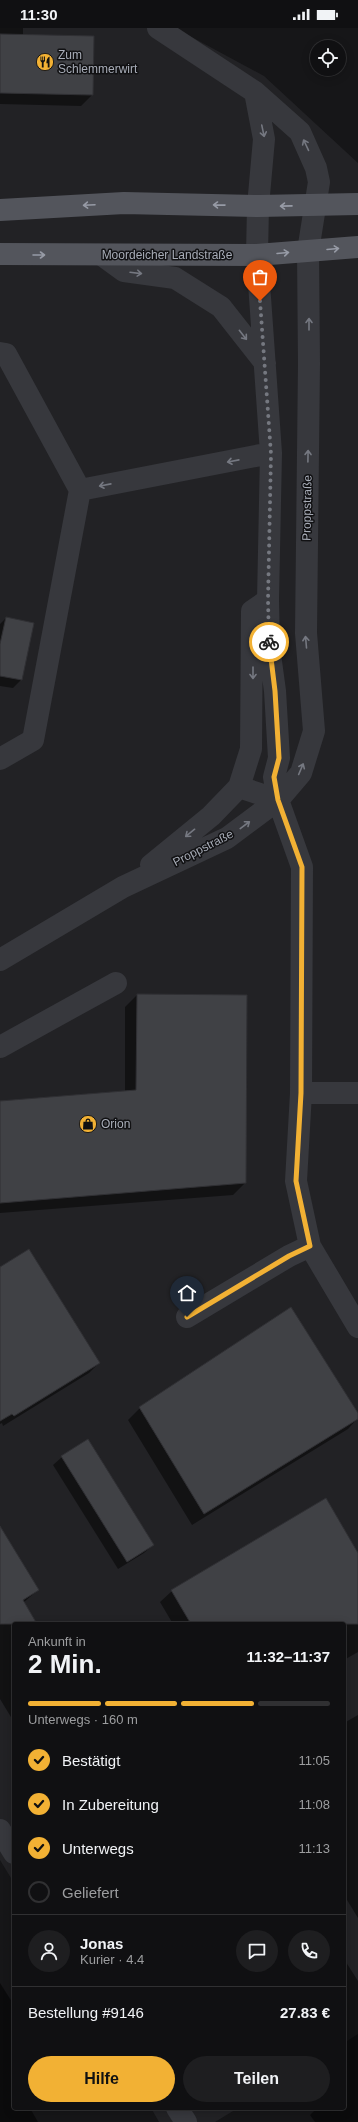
<!DOCTYPE html>
<html lang="de">
<head>
<meta charset="utf-8">
<style>
  :root { --surface:#101012; --page:#1e1e20; --text:#f1f3f6; --muted:#9c9d9f; --line:#303032; --accent:#f2b134 }
  body { margin:0; font-family:Arial,sans-serif; background:var(--page); color:var(--text); height:100vh; display:flex; flex-direction:column; font-size:15px; white-space:nowrap }
  * { box-sizing:border-box; margin:0 }
  p { font-size:13px; color:var(--muted) }
  .icon { flex:none; width:22px; height:22px; fill:none; stroke:currentColor; stroke-width:2; stroke-linecap:round; stroke-linejoin:round }
  .map { position:relative; flex:1; overflow:hidden }
  .drawer { position:absolute; left:12px; top:1594px; width:334px; height:488px; display:flex; flex-direction:column; background:var(--surface); border-radius:4px; box-shadow:0 2px 10px #0003,0 0 0 1px var(--line) }
  .drawer>* { flex:none }
  .buttons { position:absolute; left:310px; top:12px; display:grid; gap:8px }
  .buttons a { display:grid; place-items:center; width:36px; height:36px; border-radius:50%; background:var(--surface); box-shadow:0 2px 10px #0003,0 0 0 1px var(--line); font-size:20px }
  .pin { position:absolute; display:grid; place-items:center; width:34px; height:34px; color:#fff; margin:-41px -17px; border-radius:50% 50% 50% 0; rotate:-45deg; box-shadow:0 0 4px #0007 }
  .pin .icon { rotate:45deg }
  .courier { position:absolute; display:grid; place-items:center; width:40px; height:40px; margin:-20px; border:3px solid #f2b134; border-radius:50%; background:#fff; color:#222; box-shadow:0 1px 5px #0007 }
  .summary em { font-style:normal; font-weight:700 }
  .summary div { display:flex; flex-direction:column-reverse }
  .summary { display:flex; align-items:center; justify-content:space-between; height:68px; padding:0 16px }
  h1 { font-size:26px; font-weight:700; line-height:30px }
  .bar { display:grid; grid-template-columns:repeat(4,1fr); gap:6px 4px; align-content:center; height:48px; padding:0 16px }
  .bar i { height:5px; border-radius:3px; background:var(--line) }
  .bar .selected { background:var(--accent) }
  .bar p { grid-column:span 4 }
  .line { display:flex; align-items:center; gap:10px; padding:0 16px; border-top:1px solid var(--line) }
  .line div { flex:1 }
  .round { display:grid; place-items:center; flex:none; width:42px; height:42px; border-radius:21px; background:var(--page) }
  ol { padding:0 16px; list-style:none }
  li { display:flex; align-items:center; gap:12px; height:44px }
  li p { margin-inline-start:auto }
  li .icon { padding:4px; border-radius:50%; background:var(--accent); color:#111; stroke-width:4 }
  li:last-child { color:var(--muted) }
  li i { width:22px; height:22px; border:2px solid var(--line); border-radius:50% }
  .primary-button { display:flex; gap:8px; margin-top:auto; padding:8px 16px }
  .primary-button a { flex:1; height:46px; border-radius:24px; background:var(--accent); color:#111; font-size:16px; font-weight:700; line-height:46px; text-align:center }
  .primary-button a+a { background:var(--page); color:var(--text) }
  .status { display:flex; justify-content:space-between; align-items:center; height:28px; padding:0 20px; background:var(--surface); direction:ltr }
  .status svg { height:11px; fill:currentColor }
  .map>svg:first-child { display:block }
</style>
</head>
<body>
<div class="status"><b>11:30</b><svg viewBox="0 0 49 12"><path d="M0 12V9h3v3zM5 12V6h3v6zM10 12V3h3v9zM15 12V0h3v12zM26 1h20v11H26zM47 4h2v5h-2z"/></svg></div>
<div class="map">
<svg width="358" height="2094" viewBox="0 0 358 2094">
  <rect width="100%" height="100%" fill="#161618"/>
  <path fill="#222225" d="M0,0H175L264,48L358,135V2006L344,2015V1596H14V1855L0,1832Z
    M151,2080H238L215,2094H159Z"/>
  <path fill="#0007" d="M0,0H23V7L92,67L81,78L0,76Z
    M6,590L21,652L13,660L0,658V596Z
    M137,967L245,1155L233,1167L0,1185V1074L125,1064V979Z
    M0,1240L99,1335L89,1345L3,1398L2,1395L0,1396Z
    M140,1380L358,1387V1390L348,1401L192,1497L128,1392Z
    M62,1429L153,1517L144,1525L118,1541L53,1437Z
    M0,1500L38,1562L23,1575L36,1596H14V1694L0,1671Z
    M358,1527V1624L344,1632V1596H173L160,1574L172,1563Z
    M358,1687V1890L344,1867V1695Z
    M344,1931L358,1953V2094H315L310,2087L317,2080H344Z
    M0,1955L14,1977V2048L11,2050L14,2054V2080H30L38,2094H0Z"/>
  <path fill="#404145" stroke="#303034" d="M0,6L94,8L93,67L0,65Z
    M6,589L34,595L22,652L0,648V616Z
    M137,966L247,967L246,1155L0,1175V1073L136,1062Z
    M29,1221L100,1335L14,1388L12,1386L0,1393V1239Z
    M291,1279L358,1385V1391L204,1486L139,1379Z
    M88,1411L154,1517L127,1534L61,1428Z
    M326,1470L358,1525V1596H191L171,1562Z
    M0,1498L39,1562L23,1572L37,1596H0Z"/>
  <g fill="none" stroke-linecap="round" stroke-linejoin="round">
    <path stroke="#37383d" stroke-width="22" d="M255,64L264,111L258,178L257,227L271,425L268,572L269,619L275,663L279,730L274,749L278,772L302,839L301,1065L296,1153L310,1218L358,1299
      M102,227L124,243L175,250L221,279L265,335
      M0,325L6,326L80,462L33,712L0,731
      M80,462L271,425
      M239,759L278,772
      M151,837L211,788L239,759L251,721L252,583L268,572
      M0,932L123,859L227,810L278,772L301,745L314,703L306,605L309,335L308,223L319,154L316,140L300,104L255,64L158,0
      M0,1019L116,955
      M301,1065H358
      M187,1289L289,1228L310,1218
      M0,1802L14,1825
      M177,2080L186,2094"/>
    <path stroke="#53555c" stroke-width="22" d="M0,182L124,175L258,178L358,176
      M0,226L257,227L358,219"/>
  </g>
  <defs><path id="oneway-shaft" d="M-6 0H5M1.5-3L5.5 0L1.5 3" fill="none" stroke-width="1.6" stroke-linecap="round" stroke-linejoin="round"/></defs>
  <g stroke="#757881">
    <use href="#oneway-shaft" transform="translate(263 103) rotate(78)"/>
    <use href="#oneway-shaft" transform="translate(306 117) rotate(-115)"/>
    <use href="#oneway-shaft" transform="translate(136 245) rotate(7)"/>
    <use href="#oneway-shaft" transform="translate(309 296) rotate(-90)"/>
    <use href="#oneway-shaft" transform="translate(243 307) rotate(52)"/>
    <use href="#oneway-shaft" transform="translate(308 428) rotate(-89)"/>
    <use href="#oneway-shaft" transform="translate(233 433) rotate(169)"/>
    <use href="#oneway-shaft" transform="translate(105 457) rotate(169)"/>
    <use href="#oneway-shaft" transform="translate(306 614) rotate(-95)"/>
    <use href="#oneway-shaft" transform="translate(253 645) rotate(90)"/>
    <use href="#oneway-shaft" transform="translate(301 741) rotate(-67)"/>
    <use href="#oneway-shaft" transform="translate(245 797) rotate(-37)"/>
    <use href="#oneway-shaft" transform="translate(190 805) rotate(141)"/>
  </g>
  <g stroke="#979ba6">
    <use href="#oneway-shaft" transform="translate(89 177) rotate(177)"/>
    <use href="#oneway-shaft" transform="translate(219 177) rotate(-179)"/>
    <use href="#oneway-shaft" transform="translate(286 178) rotate(179)"/>
    <use href="#oneway-shaft" transform="translate(333 221) rotate(-5)"/>
    <use href="#oneway-shaft" transform="translate(283 225) rotate(-5)"/>
    <use href="#oneway-shaft" transform="translate(39 227)"/>
  </g>
  <g fill="none" stroke-linecap="round" stroke-linejoin="round">
    <path stroke="#757880" stroke-width="4" stroke-dasharray="0 7.2" d="M260,273L271,426L268,572L269,614"/>
    <path stroke="#f2b134" stroke-width="5" d="M187,1289L289,1228L310,1218L296,1153L301,1065L302,839L278,772L274,749L279,730L275,663L269,614"/>
  </g>
  <defs>
    <symbol id="restaurant-disc" viewBox="-11 -11 22 22"><circle r="9.5" fill="#f2b134" stroke="#111113"/><path d="M-5-6h1v4h1v-4h1v4h1v-4h1v5L-1.5 .5V6h-2V.5L-5-1ZM5-6V6H3V1.5H1.5Q1.5-4 5-6Z" fill="#111"/></symbol>
    <symbol id="shop-disc" viewBox="-11 -11 22 22"><circle r="9.5" fill="#f2b134" stroke="#111113"/><path d="M-5-2.5h2.3a2.7 3.5 0 0 1 5.4 0H5L5.5 6h-11ZM-1.5-2.5h3a1.5 2.3 0 0 0-3 0Z" fill="#111"/></symbol>
  </defs>
  <g fill-rule="evenodd">
    <use href="#restaurant-disc" x="35" y="24" width="20" height="20"/>
    <use href="#shop-disc" x="78" y="1086" width="20" height="20"/>
  </g>
  <g text-anchor="middle" stroke-width="3" stroke-linejoin="round" paint-order="stroke">
    <g font-size="12" fill="#a8adb8" stroke="#111113" text-anchor="start">
      <text x="58" y="31">Zum<tspan x="58" dy="14">Schlemmerwirt</tspan></text>
      <text x="101" y="1100">Orion</text>
    </g>
    <g font-size="12" fill="#a8adb8" stroke="#111113">
      <text x="167" y="231">Moordeicher Landstraße</text>
      <text transform="translate(307 480) rotate(-89)" y="4">Proppstraße</text>
      <text transform="translate(203 820) rotate(-27)" y="4">Proppstraße</text>
    </g>
  </g>
</svg>
<div class="buttons">
<a><svg class="icon" aria-label="locate" viewBox="0 0 24 24"><circle cx="12" cy="12" r="6"/><path d="M12 2v4M12 18v4M2 12h4M18 12h4"/></svg></a>
</div>
<div class="pin" style="left:260px;top:273px;background:#ea580c"><svg class="icon" aria-label="bag" viewBox="0 0 24 24"><path d="M5 8h14l-1 12H6zM9 8a3 3 0 0 1 6 0"/></svg></div>
<div class="pin" style="left:187px;top:1289px;background:#1f2937"><svg class="icon" aria-label="home" viewBox="0 0 24 24"><path d="M3 11l9-7 9 7M6 9v11h12V9"/></svg></div>
<div class="courier" style="left:269px;top:614px"><svg class="icon" aria-label="bike" viewBox="0 0 24 24"><circle cx="6" cy="16" r="4"/><circle cx="18" cy="16" r="4"/><path d="M6 16l4-8h5l3 8M10 8l3 8H6M13 5h3"/></svg></div>
<section class="drawer">
<div class="summary"><div><h1>2 Min.</h1><p>Ankunft in</p></div><em>11:32–11:37</em></div>
<div class="bar"><i class="selected"></i><i class="selected"></i><i class="selected"></i><i></i><p>Unterwegs · 160 m</p></div>
<ol>
<li><svg class="icon" aria-label="check" viewBox="0 0 24 24"><path d="M5 12l5 5 9-10"/></svg>Bestätigt<p>11:05</p></li>
<li><svg class="icon" aria-label="check" viewBox="0 0 24 24"><path d="M5 12l5 5 9-10"/></svg>In Zubereitung<p>11:08</p></li>
<li><svg class="icon" aria-label="check" viewBox="0 0 24 24"><path d="M5 12l5 5 9-10"/></svg>Unterwegs<p>11:13</p></li>
<li><i></i>Geliefert</li>
</ol>
<div class="line" style="height:72px"><a class="round"><svg class="icon" aria-label="person" viewBox="0 0 24 24"><circle cx="12" cy="8" r="4"/><path d="M4 21q1-7 8-7t8 7"/></svg></a><div><b>Jonas</b><p>Kurier · 4.4</p></div><a class="round"><svg class="icon" aria-label="chat" viewBox="0 0 24 24"><path d="M4 5h16v11H9l-5 4z"/></svg></a><a class="round"><svg class="icon" aria-label="phone" viewBox="0 0 24 24"><path d="M5 4h4l2 5-3 2q2 4 5 5l2-3 5 2v4C11 20 4 13 5 4z"/></svg></a></div>
<div class="line" style="height:52px"><div>Bestellung #9146</div><b>27.83 €</b></div>
<div class="primary-button"><a>Hilfe</a><a>Teilen</a></div>
</section>
</div>
</body>
</html>
